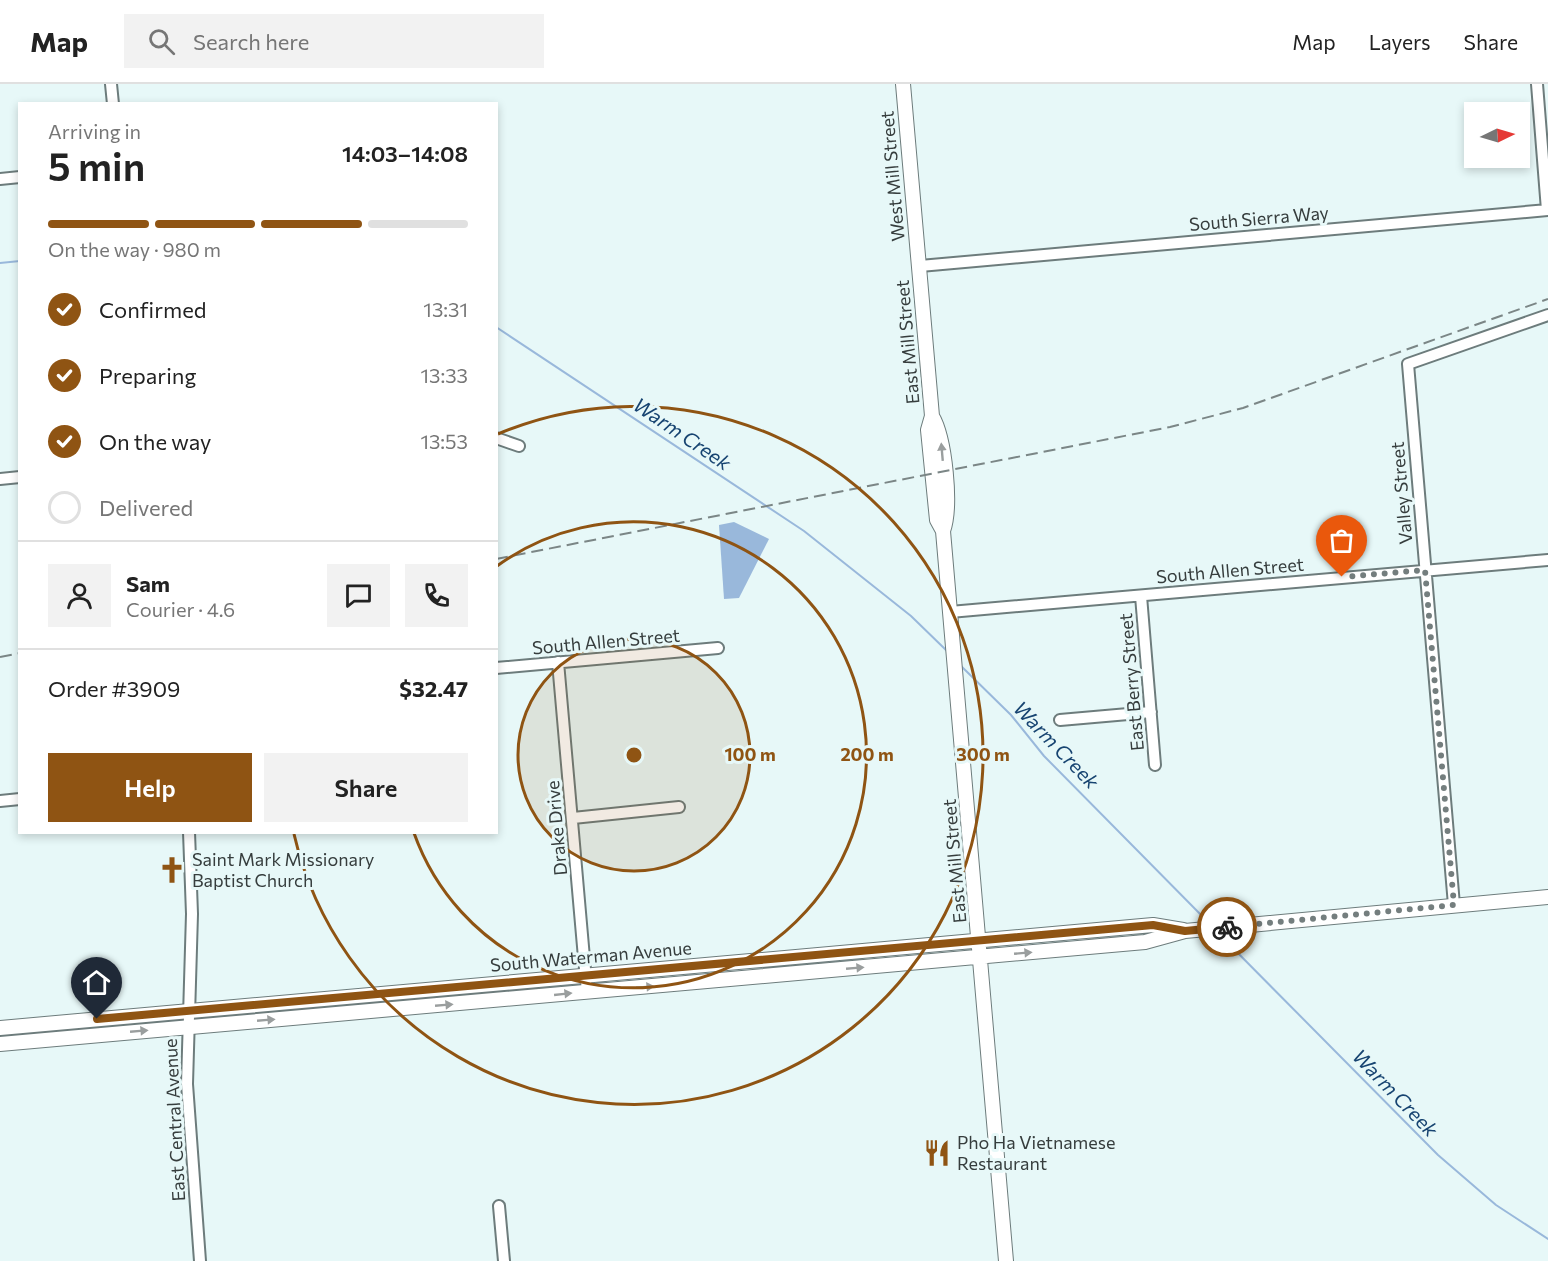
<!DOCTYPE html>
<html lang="en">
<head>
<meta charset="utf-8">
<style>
  :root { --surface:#fff; --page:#f2f2f2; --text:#222; --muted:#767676; --line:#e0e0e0; --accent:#8f5413 }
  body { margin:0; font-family:Commissioner,sans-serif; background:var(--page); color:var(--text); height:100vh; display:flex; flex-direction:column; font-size:22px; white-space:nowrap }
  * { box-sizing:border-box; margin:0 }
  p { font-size:20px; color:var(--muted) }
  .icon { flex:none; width:33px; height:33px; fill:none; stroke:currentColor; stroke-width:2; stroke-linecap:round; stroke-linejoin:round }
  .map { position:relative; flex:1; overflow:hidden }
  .sheet { position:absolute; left:18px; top:18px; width:480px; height:732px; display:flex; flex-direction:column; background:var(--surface); border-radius:0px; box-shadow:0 3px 9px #0003 }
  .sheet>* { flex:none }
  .needle { width:39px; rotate:85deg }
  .fabs { position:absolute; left:1464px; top:18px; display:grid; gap:12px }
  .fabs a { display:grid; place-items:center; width:66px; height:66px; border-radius:0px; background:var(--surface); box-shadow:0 3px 9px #0003; font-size:30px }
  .pin { position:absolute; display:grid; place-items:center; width:51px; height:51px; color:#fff; margin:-62px -26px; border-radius:50% 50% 50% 0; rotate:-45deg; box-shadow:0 0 6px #0007 }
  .pin .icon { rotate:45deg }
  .courier { position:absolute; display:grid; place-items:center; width:60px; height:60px; margin:-30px; border:4px solid #8f5413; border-radius:50%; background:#fff; color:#222; box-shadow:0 2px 8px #0007 }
  .summary em { font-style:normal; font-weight:600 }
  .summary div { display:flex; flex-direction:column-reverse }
  .summary { display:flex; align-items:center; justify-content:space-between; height:102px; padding:0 30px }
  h1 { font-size:39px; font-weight:600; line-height:45px }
  .bar { display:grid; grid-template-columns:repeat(4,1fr); gap:9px 6px; align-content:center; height:72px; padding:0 30px }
  .bar i { height:8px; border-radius:4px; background:var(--line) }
  .bar .on { background:var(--accent) }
  .bar p { grid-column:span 4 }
  .line { display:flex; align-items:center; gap:15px; padding:0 30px; border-top:2px solid var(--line) }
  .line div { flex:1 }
  .round { display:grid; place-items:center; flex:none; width:63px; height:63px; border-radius:0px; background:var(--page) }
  ol { padding:0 30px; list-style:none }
  li { display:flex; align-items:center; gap:18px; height:66px }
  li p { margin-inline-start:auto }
  li .icon { padding:6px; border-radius:50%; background:var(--accent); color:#fff; stroke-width:4 }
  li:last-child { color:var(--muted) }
  li i { width:33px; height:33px; border:3px solid var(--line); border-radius:50% }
  .cta { display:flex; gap:12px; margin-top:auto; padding:12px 30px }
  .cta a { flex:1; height:69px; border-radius:0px; background:var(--accent); color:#fff; font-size:24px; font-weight:600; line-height:69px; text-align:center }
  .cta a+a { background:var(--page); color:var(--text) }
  header { display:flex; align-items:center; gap:36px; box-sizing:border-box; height:84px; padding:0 30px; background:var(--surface); border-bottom:2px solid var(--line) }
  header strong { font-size:28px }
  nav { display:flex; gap:33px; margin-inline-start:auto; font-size:21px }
  .search { width:420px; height:54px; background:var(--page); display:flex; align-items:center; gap:15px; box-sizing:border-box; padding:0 21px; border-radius:0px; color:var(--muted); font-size:22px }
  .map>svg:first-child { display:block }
</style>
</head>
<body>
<header>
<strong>Map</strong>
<div class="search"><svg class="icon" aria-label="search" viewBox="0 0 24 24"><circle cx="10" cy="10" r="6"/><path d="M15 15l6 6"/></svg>Search here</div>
<nav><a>Map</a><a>Layers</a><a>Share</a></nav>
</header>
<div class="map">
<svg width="1548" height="1177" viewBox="0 0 1548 1177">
  <rect width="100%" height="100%" fill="#e7f8f8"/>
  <path fill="#99b8db" d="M734,438L769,455L739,514L724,515L719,441Z"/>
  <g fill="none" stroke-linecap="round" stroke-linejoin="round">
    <path stroke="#99b8db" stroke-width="2" d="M0,179L20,177
      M496,243L804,447L911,532L947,567
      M959,580L1011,631L1044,672L1209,839
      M1219,850L1438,1071L1496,1121L1548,1155"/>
    <defs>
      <path id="minor" d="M111,0L113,20
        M1537,0L1547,126
        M0,95L20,93
        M920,182L1548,126
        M496,354L519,362
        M0,395L20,393
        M1141,512L1155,681
        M950,528L1548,476
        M558,578L587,908
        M496,584L718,564
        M1060,636L1151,628
        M0,717L20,715
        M573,734L679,723
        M189,748L192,830L187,1000L200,1177
        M1454,821L1408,280L1548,231
        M499,1122L504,1177"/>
      <path id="major" d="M903,0L932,332L928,346L937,436L943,447
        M932,332C945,354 952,422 943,447L1006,1177
        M0,944L1153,841L1183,846
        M0,960L1145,858L1185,847L1548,813"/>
    </defs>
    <use href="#minor" stroke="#6d7c7c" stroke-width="14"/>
    <use href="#major" stroke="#6d7c7c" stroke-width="16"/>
    <use href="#minor" stroke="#fff" stroke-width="10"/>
    <use href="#major" stroke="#fff" stroke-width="14"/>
    <path stroke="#7b8686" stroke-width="2" stroke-dasharray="12 6" stroke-linecap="butt" d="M496,475L1170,343L1243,324L1548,215
      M0,573L20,569"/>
  </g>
  <defs><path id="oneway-solid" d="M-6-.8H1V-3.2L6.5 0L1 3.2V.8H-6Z" transform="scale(1.5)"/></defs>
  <g fill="#9a9e9e">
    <use href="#oneway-solid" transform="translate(942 368) rotate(-95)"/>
    <use href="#oneway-solid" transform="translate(1023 869) rotate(-5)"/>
    <use href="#oneway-solid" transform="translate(855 884) rotate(-5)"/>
    <use href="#oneway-solid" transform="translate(645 903) rotate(-5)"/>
    <use href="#oneway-solid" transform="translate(563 910) rotate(-6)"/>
    <use href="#oneway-solid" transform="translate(444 921) rotate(-5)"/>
    <use href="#oneway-solid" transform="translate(266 936) rotate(-5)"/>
    <use href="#oneway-solid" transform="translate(139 947) rotate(-5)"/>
  </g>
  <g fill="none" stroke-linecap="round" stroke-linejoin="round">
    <path stroke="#747e7e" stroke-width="6" stroke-dasharray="0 10.8" d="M1227,843L1454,821L1425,486L1342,493"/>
    <path stroke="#8f5413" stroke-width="8" d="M97,935L1153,841L1185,847L1227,843"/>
  </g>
  <circle cx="634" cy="671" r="116" fill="#8f5413" fill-opacity=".12"/>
  <g fill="none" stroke="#8f5413" stroke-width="3">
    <circle cx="634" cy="671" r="116"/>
    <path d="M497 482A233 233 0 1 1 414 749"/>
    <path d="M498 350A349 349 0 1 1 294 750"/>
  </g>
  <defs>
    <symbol id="church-bare" viewBox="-9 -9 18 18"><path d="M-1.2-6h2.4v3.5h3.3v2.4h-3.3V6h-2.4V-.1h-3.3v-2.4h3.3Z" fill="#8f5413" stroke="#e7f8f8" stroke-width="2.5" paint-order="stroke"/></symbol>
    <symbol id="restaurant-bare" viewBox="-9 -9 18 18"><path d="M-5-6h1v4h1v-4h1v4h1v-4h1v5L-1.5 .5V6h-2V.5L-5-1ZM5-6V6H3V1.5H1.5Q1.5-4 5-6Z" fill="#8f5413" stroke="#e7f8f8" stroke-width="2.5" paint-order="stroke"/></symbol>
  </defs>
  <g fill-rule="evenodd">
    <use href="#church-bare" x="153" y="767" width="38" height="38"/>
    <use href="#restaurant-bare" x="918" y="1050" width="38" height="38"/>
  </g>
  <g text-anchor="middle" stroke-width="6" stroke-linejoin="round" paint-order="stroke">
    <g font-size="18" fill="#363d3d" stroke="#e7f8f8">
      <text transform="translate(893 92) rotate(-95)" y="6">West Mill Street</text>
      <text transform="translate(1259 135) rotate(-5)" y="6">South Sierra Way</text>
      <text transform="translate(908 258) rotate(-95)" y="6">East Mill Street</text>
      <text transform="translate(1402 409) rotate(-95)" y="6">Valley Street</text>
      <text transform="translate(1230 487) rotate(-5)" y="6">South Allen Street</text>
      <text transform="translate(606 558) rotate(-5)" y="6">South Allen Street</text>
      <text transform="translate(1132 598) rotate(-95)" y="6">East Berry Street</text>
      <text transform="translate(557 744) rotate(-95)" y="6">Drake Drive</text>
      <text transform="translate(955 777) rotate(-95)" y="6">East Mill Street</text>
      <text transform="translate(591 873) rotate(-5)" y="6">South Waterman Avenue</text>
      <text transform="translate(175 1036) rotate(-93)" y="6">East Central Avenue</text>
    </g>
    <g font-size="18" fill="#363d3d" stroke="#e7f8f8" text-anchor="start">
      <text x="192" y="782">Saint Mark Missionary<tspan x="192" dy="21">Baptist Church</tspan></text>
      <text x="957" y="1065">Pho Ha Vietnamese<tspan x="957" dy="21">Restaurant</tspan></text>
    </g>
    <g font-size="20" font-style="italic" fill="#174471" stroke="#e7f8f8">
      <text transform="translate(682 350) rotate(34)" y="7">Warm Creek</text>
      <text transform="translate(1056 661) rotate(46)" y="7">Warm Creek</text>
      <text transform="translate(1395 1009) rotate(46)" y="7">Warm Creek</text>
    </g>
  </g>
  <circle cx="634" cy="671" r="9" fill="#8f5413" stroke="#e7f8f8" stroke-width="3"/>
  <g font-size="18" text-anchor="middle" font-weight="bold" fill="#8f5413" stroke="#e7f8f8" stroke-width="6" stroke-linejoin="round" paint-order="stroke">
    <text x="750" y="677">100 m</text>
    <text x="867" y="677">200 m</text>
    <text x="983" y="677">300 m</text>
  </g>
</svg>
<div class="fabs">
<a><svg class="needle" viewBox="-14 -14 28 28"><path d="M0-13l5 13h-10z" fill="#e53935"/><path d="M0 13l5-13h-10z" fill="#767676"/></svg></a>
</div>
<div class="pin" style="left:1342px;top:493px;background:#ea580c"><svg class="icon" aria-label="bag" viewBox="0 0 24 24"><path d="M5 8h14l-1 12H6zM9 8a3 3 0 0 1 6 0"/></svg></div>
<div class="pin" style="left:97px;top:935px;background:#1f2937"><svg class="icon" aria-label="home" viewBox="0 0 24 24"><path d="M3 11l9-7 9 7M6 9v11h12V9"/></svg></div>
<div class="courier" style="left:1227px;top:843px"><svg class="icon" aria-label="bike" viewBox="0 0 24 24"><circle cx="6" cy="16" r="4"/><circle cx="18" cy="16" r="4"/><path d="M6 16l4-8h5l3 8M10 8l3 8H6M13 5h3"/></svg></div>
<section class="sheet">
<div class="summary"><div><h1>5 min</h1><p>Arriving in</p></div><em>14:03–14:08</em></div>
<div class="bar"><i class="on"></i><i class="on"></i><i class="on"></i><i></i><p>On the way · 980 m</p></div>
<ol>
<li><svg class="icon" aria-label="check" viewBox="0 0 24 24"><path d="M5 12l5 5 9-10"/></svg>Confirmed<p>13:31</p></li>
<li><svg class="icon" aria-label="check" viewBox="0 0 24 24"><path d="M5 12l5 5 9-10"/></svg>Preparing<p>13:33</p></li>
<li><svg class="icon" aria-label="check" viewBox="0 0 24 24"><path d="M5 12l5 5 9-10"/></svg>On the way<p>13:53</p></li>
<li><i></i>Delivered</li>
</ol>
<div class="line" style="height:108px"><a class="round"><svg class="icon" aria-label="person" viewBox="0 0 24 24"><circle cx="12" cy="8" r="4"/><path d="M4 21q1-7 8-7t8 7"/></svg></a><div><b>Sam</b><p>Courier · 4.6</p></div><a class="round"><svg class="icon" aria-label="chat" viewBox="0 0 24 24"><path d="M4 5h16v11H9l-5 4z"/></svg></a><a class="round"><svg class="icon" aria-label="phone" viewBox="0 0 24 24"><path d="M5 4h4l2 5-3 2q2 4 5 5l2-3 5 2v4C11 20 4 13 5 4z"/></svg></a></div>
<div class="line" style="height:78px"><div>Order #3909</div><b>$32.47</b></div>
<div class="cta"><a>Help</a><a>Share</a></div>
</section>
</div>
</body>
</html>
